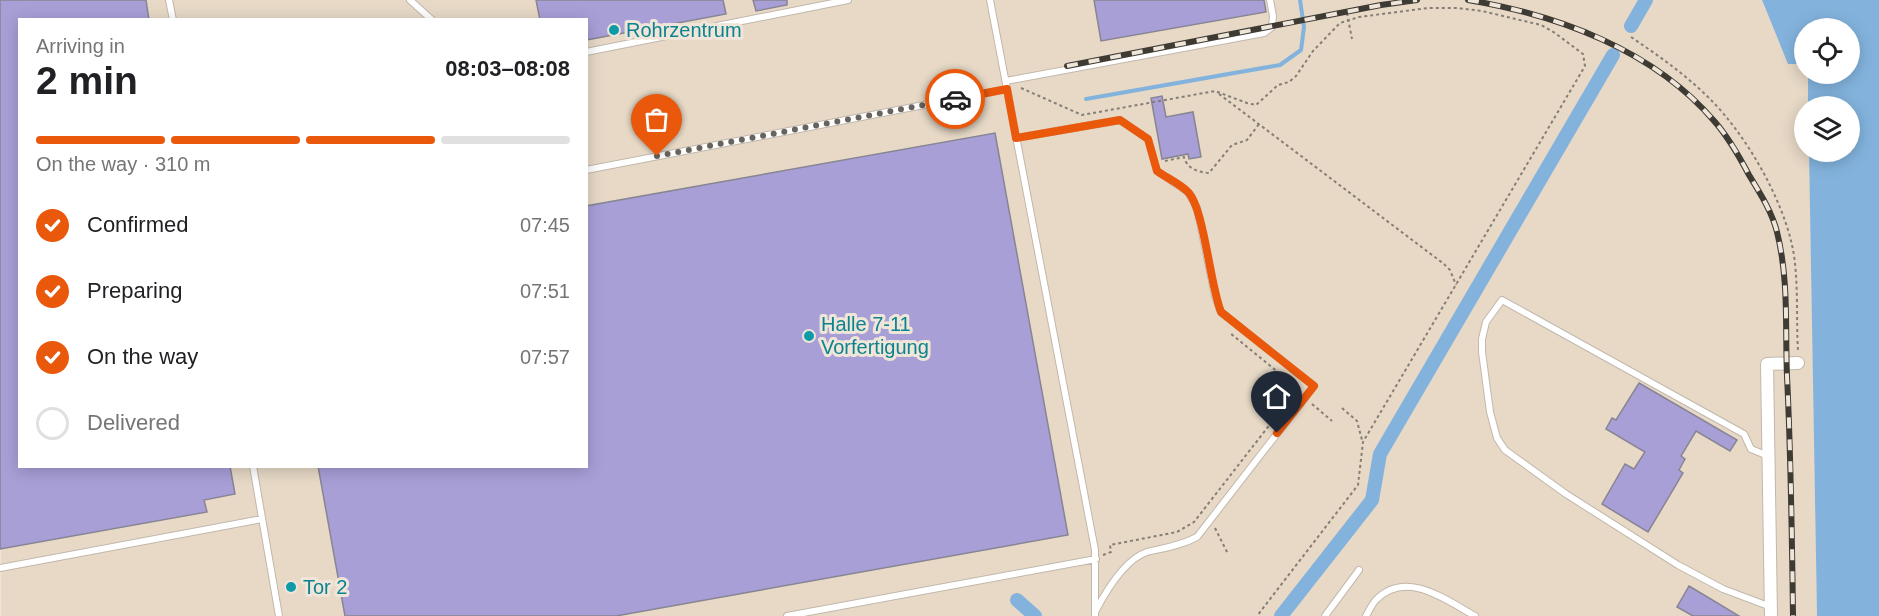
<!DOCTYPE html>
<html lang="en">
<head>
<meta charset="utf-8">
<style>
  :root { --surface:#fff; --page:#f6f6f6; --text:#202124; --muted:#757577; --line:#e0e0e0; --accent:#ea580c }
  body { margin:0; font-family:Arial,sans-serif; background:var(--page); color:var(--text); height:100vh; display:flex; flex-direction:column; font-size:22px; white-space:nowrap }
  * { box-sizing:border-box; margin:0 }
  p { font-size:20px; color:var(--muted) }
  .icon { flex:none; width:33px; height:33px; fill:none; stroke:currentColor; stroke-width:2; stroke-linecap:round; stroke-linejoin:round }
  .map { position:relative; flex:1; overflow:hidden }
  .panel { position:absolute; left:18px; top:18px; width:570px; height:450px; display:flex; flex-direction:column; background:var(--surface); border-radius:0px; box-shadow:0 3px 15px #0003 }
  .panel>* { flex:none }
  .controls { position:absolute; left:1794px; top:18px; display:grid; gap:12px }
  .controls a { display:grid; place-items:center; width:66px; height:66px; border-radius:50%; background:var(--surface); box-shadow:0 3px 15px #0003; font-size:30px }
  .pin { position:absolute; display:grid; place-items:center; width:51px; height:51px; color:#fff; margin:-62px -26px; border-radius:50% 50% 50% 0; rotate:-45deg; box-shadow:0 0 6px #0007 }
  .pin .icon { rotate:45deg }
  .courier { position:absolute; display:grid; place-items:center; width:60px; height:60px; margin:-30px; border:4px solid #ea580c; border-radius:50%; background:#fff; color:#222; box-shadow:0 2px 8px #0007 }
  .overview em { font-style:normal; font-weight:700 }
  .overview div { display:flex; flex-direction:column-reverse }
  .overview { display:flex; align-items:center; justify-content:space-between; height:102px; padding:0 18px }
  h1 { font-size:39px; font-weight:700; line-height:45px }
  .bar { display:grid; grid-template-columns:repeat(4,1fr); gap:9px 6px; align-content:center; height:72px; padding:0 18px }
  .bar i { height:8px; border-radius:4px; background:var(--line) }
  .bar .on { background:var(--accent) }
  .bar p { grid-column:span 4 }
  ol { padding:0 18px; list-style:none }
  li { display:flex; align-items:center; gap:18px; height:66px }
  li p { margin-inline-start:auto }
  li .icon { padding:6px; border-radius:50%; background:var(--accent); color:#fff; stroke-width:4 }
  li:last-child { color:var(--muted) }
  li i { width:33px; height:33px; border:3px solid var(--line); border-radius:50% }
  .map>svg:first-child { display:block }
</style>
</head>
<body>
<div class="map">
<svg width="1879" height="616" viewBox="0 0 1879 616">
  <rect width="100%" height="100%" fill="#efe5d9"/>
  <path fill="#e7d9c6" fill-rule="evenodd" d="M0,0H1762L1788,64H1804V74H1808V106H1804V152H1809L1817,616H1ZM20,20H586V466H20Z"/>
  <path fill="#83b3dd" d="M1762,0H1879V616H1817L1809,152H1850V106H1808V74H1850V28H1804V64H1788Z"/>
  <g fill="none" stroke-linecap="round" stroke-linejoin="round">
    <path stroke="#83b3dd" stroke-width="4" d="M1086,99L1280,65L1301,50L1304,27L1300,0"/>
    <path stroke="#83b3dd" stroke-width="14" d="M1631,26L1646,0
      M1017,600L1035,616
      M1281,616L1372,500L1380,454L1613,55"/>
  </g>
  <path fill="#a89fd7" stroke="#878593" stroke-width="1.5" d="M0,0H146L149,20H20V466H230L235,494L204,500L207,512L0,549Z
    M536,0H723L726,14L586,40V20H540Z
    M753,0H787V5L756,11Z
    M1094,0H1264L1266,12L1101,41Z
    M1162,96L1166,117L1193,112L1201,157L1189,159L1188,154L1162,159L1151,98Z
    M995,133L1068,535L616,616H345L318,466H586V206Z
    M1639,383L1737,440L1730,451L1696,431L1681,456L1685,459L1679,470L1683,473L1648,532L1602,504L1625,464L1634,469L1645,452L1606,429L1612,418L1616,420Z
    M1689,586L1739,616H1693L1677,607Z"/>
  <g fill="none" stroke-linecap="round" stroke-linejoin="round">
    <defs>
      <path id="service" d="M169,0L173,20
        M410,0L432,20
        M990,0L1095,550V616
        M586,52L848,0
        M1006,81L1264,33L1272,27L1273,16L1270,0
        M1016,138L1120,120L1148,139L1157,171L1188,192L1197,208L1215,296L1221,312L1314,386L1197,537C1180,546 1164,548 1147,552C1125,559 1105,593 1095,612
        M586,170L1007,89
        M1768,456L1751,449L1744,434L1502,300L1486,322L1482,339V352L1490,412L1497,438L1505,450L1566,494L1678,565L1723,589L1771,607
        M253,466L279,616
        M0,568L262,519
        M787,616L1096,559
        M1325,616L1359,570
        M1366,616C1369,611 1372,604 1376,600C1406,569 1446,600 1475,616"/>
      <path id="minor" d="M1771,616L1767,364L1798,363"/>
    </defs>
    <use href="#service" stroke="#c1b8ac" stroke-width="8"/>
    <use href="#minor" stroke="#c1b8ac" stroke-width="14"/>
    <path stroke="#857e76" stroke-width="2" stroke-dasharray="3 3" stroke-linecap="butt" d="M1347,13L1352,39
      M1631,37C1659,56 1686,75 1710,99C1746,135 1781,196 1792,245C1799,275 1796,320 1798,351
      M1021,88L1082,115L1215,91L1247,103L1256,105L1278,85L1289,82L1296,76L1313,51L1340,23L1359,17L1428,8H1457L1482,11L1541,25L1555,33L1583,54L1585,66L1363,442L1358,485L1257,616
      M1219,94L1444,264L1450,270L1456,285
      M1165,161L1184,157C1187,169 1198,172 1209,173L1232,145L1247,140L1259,124
      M1312,404L1332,421
      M1342,408L1357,421L1362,440
      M1215,528L1228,554
      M1103,555L1111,552L1110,545L1177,532L1194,522L1296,391L1295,386L1230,333"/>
    <use href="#service" stroke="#fff" stroke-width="6"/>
    <use href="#minor" stroke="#fff" stroke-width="12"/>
    <defs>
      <path id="rail" d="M1468,0C1558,15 1654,50 1715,122C1729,138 1739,156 1749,175C1760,193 1772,212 1777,232C1789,280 1785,327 1787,376C1791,456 1792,536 1793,616
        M1067,66L1381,5L1417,0"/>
    </defs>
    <use href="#rail" stroke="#3e3a34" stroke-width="6"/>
    <use href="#rail" stroke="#efe5d9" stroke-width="4" stroke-dasharray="11" stroke-linecap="butt"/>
  </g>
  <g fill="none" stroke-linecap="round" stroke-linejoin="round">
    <path stroke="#68635c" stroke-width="6" stroke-dasharray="0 10.8" d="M657,156L955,99"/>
    <path stroke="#ea580c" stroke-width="8" d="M955,99L1007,89L1016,138L1120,120L1148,139L1157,171C1167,178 1180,184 1188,192C1204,208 1210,285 1221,312L1314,386L1277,433"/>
  </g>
  <g fill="#0f9aa8" stroke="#efe5d9" stroke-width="2">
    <circle cx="614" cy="30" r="6"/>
    <circle cx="809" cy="336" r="6"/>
    <circle cx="291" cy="587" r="6"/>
  </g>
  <g text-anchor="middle" stroke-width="6" stroke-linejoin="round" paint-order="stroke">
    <g font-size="20" fill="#0d838f" stroke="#efe5d9" text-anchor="start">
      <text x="626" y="37">Rohrzentrum</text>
      <text x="821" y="331">Halle 7-11<tspan x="821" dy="23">Vorfertigung</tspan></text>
      <text x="303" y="594">Tor 2</text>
    </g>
  </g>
</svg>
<div class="controls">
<a><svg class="icon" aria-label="locate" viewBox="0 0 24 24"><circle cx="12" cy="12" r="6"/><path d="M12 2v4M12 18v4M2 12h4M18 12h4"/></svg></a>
<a><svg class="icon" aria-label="layers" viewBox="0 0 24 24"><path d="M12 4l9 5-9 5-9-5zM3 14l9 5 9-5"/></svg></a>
</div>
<div class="pin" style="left:657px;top:156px;background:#ea580c"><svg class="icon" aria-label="bag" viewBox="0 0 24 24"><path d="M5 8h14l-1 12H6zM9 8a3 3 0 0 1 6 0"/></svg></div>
<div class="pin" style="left:1277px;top:433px;background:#1f2937"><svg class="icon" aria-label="home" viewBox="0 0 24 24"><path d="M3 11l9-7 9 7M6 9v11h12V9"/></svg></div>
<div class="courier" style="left:955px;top:99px"><svg class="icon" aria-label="car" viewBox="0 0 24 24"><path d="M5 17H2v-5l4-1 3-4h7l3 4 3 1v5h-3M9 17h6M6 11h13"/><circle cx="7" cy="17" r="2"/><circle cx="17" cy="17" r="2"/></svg></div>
<section class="panel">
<div class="overview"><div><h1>2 min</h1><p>Arriving in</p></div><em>08:03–08:08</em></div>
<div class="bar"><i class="on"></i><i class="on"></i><i class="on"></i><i></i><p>On the way · 310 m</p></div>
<ol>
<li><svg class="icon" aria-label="check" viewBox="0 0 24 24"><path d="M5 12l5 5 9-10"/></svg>Confirmed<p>07:45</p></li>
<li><svg class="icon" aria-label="check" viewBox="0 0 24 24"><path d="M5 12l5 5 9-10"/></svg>Preparing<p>07:51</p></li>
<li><svg class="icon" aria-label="check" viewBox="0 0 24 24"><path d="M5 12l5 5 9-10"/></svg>On the way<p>07:57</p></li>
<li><i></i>Delivered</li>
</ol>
</section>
</div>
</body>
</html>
